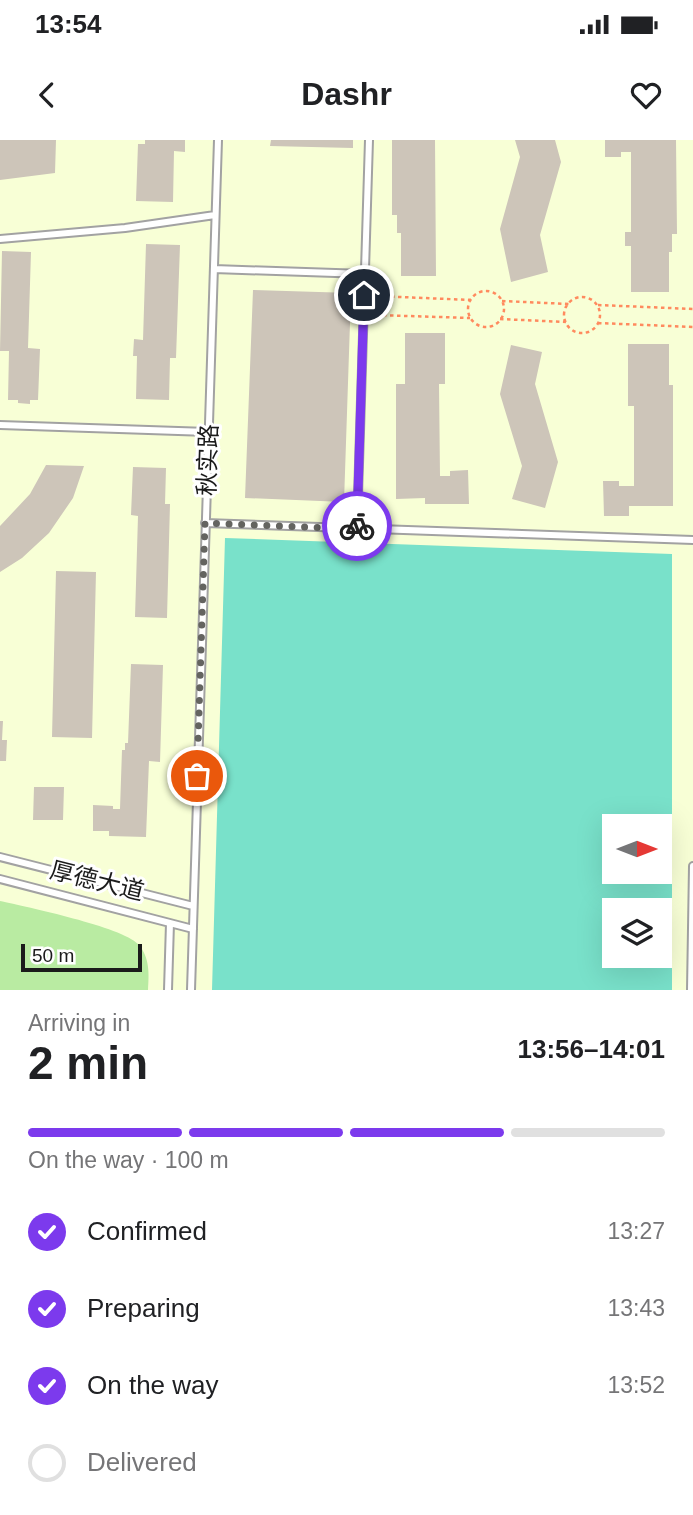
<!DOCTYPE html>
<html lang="en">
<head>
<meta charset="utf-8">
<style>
  :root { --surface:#fff; --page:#f2f2f2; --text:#202124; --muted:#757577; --line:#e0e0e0; --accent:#7c3aed }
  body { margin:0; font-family:Helvetica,"Noto Sans SC",sans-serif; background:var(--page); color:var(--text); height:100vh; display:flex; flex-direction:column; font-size:26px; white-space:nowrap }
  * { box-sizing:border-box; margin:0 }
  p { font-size:23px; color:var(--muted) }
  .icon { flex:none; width:38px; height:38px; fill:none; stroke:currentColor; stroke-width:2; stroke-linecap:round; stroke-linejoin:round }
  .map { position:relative; height:850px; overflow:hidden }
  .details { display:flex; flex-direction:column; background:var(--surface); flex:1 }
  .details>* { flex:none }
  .needle { width:46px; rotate:90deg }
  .controls { position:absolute; left:602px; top:674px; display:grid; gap:14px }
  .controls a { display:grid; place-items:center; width:70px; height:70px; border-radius:0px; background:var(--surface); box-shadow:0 7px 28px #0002; font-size:35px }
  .scale { position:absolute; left:21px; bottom:18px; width:121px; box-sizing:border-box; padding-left:7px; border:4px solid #1b1b1b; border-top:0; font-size:19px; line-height:24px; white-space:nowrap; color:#1b1b1b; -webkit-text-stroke:5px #fff; paint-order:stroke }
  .pin { position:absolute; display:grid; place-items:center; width:60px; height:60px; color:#fff; margin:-30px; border:4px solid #fff; border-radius:50%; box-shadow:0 2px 7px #0007 }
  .courier { position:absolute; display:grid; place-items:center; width:70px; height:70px; margin:-35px; border:5px solid #7c3aed; border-radius:50%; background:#fff; color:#222; box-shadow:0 2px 9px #0007 }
  .overview em { font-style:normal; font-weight:600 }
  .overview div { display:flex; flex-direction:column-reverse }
  .overview { display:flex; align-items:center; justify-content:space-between; height:119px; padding:0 28px }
  h1 { font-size:46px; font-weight:600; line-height:52px }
  .bar { display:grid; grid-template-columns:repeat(4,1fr); gap:10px 7px; align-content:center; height:84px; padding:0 28px }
  .bar i { height:9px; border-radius:5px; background:var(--line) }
  .bar .on { background:var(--accent) }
  .bar p { grid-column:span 4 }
  ol { padding:0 28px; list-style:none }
  li { display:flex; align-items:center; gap:21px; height:77px }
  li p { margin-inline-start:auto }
  li .icon { padding:7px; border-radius:50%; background:var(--accent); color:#fff; stroke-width:4 }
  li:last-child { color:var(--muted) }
  li i { width:38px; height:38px; border:4px solid var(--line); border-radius:50% }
  .status { display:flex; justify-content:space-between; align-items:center; height:49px; padding:0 35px; background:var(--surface); direction:ltr }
  .status svg { height:19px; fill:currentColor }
  header { display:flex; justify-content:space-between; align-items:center; height:91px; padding:0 28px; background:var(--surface); font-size:32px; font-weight:600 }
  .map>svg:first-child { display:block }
</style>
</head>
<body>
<div class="status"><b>13:54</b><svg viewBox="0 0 49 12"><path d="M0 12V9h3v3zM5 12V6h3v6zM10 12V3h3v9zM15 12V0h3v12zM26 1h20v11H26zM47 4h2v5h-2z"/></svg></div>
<header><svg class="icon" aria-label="back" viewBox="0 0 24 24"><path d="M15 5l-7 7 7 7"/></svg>Dashr<svg class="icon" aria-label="heart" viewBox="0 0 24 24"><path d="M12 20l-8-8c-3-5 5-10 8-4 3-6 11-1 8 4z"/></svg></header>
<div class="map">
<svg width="693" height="850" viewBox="0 0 693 850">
  <rect width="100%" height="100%" fill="#edebdf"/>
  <path fill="#f8ffd6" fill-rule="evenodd" d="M0,0H693V850H0ZM614,686H660V732H614ZM614,770H660V816H614Z"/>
  <path fill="#b9eba2" d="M0,761C27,767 122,787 138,804C150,817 149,834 148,850H0Z"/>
  <path fill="#79e1ca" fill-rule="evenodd" d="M225,398L672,414V850H212ZM660,686V732H614V686ZM660,770V816H614V770Z"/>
  <path fill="#cdc5b9" d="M0,0H56L55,33L0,40Z
    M145,0H185V12L174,11L173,62L136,61L138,4H145Z
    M271,0H353V8L270,6Z
    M392,0H435L436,136H401V93H397V75H392Z
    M515,0H555L561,22L540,95L548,132L511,142L500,89L520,17Z
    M605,0H676L677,94H672V112H669V152H631V106H625V92H631V12H621V17H605Z
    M146,104L180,105L176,218H170L169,260L136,259L137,216H133L134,199L143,200Z
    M2,111L31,112L28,208L40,209L38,260H30V264L18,263V260H8L9,211H0Z
    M253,150L351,153L344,362L245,358Z
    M405,193H445V244H439L440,336H450V331L468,330L469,364H425V358L396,359V244H405Z
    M628,204H669V245H673V366H629V376H604L603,341H619V346H634V266H628Z
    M511,205L542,212L535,244L558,322L545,368L512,359L522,326L500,254Z
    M46,325L84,326L73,358L49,393L22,418L0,432V386L30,354Z
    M133,327L166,328L165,364H170L167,478L135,477L138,376L131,375Z
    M56,431L96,432L92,598L52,597Z
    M131,524L163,525L160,622L149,621L146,697L109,696V691H93V665L113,666V669H120L122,610H125V603H128Z
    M0,581H3L2,600H7L6,621H0Z
    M34,647H64L63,680H33Z"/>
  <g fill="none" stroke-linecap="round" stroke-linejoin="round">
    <defs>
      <path id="lane" d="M0,99L125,88L215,75
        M214,129L365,134
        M0,285L208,292
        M205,383L693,400
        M357,389L369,0
        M0,717L193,766
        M0,739L193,789
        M168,850L170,783
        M191,850L218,0
        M691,850L693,726"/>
    </defs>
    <use href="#lane" stroke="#a2a2a2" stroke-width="10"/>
    <path stroke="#ff8a5e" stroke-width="2.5" stroke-dasharray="3.5 3.5" stroke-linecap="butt" d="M468 169a18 18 0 1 1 36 0a18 18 0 1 1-36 0Z
      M377,156L471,160
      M564 175a18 18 0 1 1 36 0a18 18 0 1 1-36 0Z
      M502,161L569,164
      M598,165L693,169
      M376,175L470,178
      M500,179L566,182
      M598,183L693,187"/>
    <use href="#lane" stroke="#fff" stroke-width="6"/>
  </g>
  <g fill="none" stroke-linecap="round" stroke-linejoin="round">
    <path stroke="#646460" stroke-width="7" stroke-dasharray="0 12.6" d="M197,636L205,383L356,389L357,386"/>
    <path stroke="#7c3aed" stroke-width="9" d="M357,386L364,155"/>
  </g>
  <g text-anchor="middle" stroke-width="6" stroke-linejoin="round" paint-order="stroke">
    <g font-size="24" fill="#1b1b1b" stroke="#fff">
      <text transform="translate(208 320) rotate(-88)" y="8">秋实路</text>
      <text transform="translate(97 741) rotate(14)" y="8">厚德大道</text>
    </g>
  </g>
</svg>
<div class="controls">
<a><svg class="needle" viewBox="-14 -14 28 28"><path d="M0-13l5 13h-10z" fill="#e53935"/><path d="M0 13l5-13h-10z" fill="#757577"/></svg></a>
<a><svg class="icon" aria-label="layers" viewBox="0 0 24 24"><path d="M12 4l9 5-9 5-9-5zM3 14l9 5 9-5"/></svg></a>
</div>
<div class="scale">50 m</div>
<div class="pin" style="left:197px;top:636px;background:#ea580c"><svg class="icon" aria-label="bag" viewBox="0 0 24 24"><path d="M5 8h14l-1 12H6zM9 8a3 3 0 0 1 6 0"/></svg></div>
<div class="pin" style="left:364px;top:155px;background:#1f2937"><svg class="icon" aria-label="home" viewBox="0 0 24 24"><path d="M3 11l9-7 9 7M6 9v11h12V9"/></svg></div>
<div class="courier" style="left:357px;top:386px"><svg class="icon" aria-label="bike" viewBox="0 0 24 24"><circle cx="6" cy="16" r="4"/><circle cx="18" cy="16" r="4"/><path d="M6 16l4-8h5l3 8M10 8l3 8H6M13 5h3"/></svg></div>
</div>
<section class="details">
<div class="overview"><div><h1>2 min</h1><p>Arriving in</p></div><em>13:56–14:01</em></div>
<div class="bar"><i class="on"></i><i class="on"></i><i class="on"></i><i></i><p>On the way · 100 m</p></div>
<ol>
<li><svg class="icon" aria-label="check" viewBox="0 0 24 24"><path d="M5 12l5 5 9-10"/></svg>Confirmed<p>13:27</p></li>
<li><svg class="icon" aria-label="check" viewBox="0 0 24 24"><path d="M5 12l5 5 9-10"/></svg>Preparing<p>13:43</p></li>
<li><svg class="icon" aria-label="check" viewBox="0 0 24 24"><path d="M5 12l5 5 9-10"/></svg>On the way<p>13:52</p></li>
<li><i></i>Delivered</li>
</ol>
</section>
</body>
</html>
